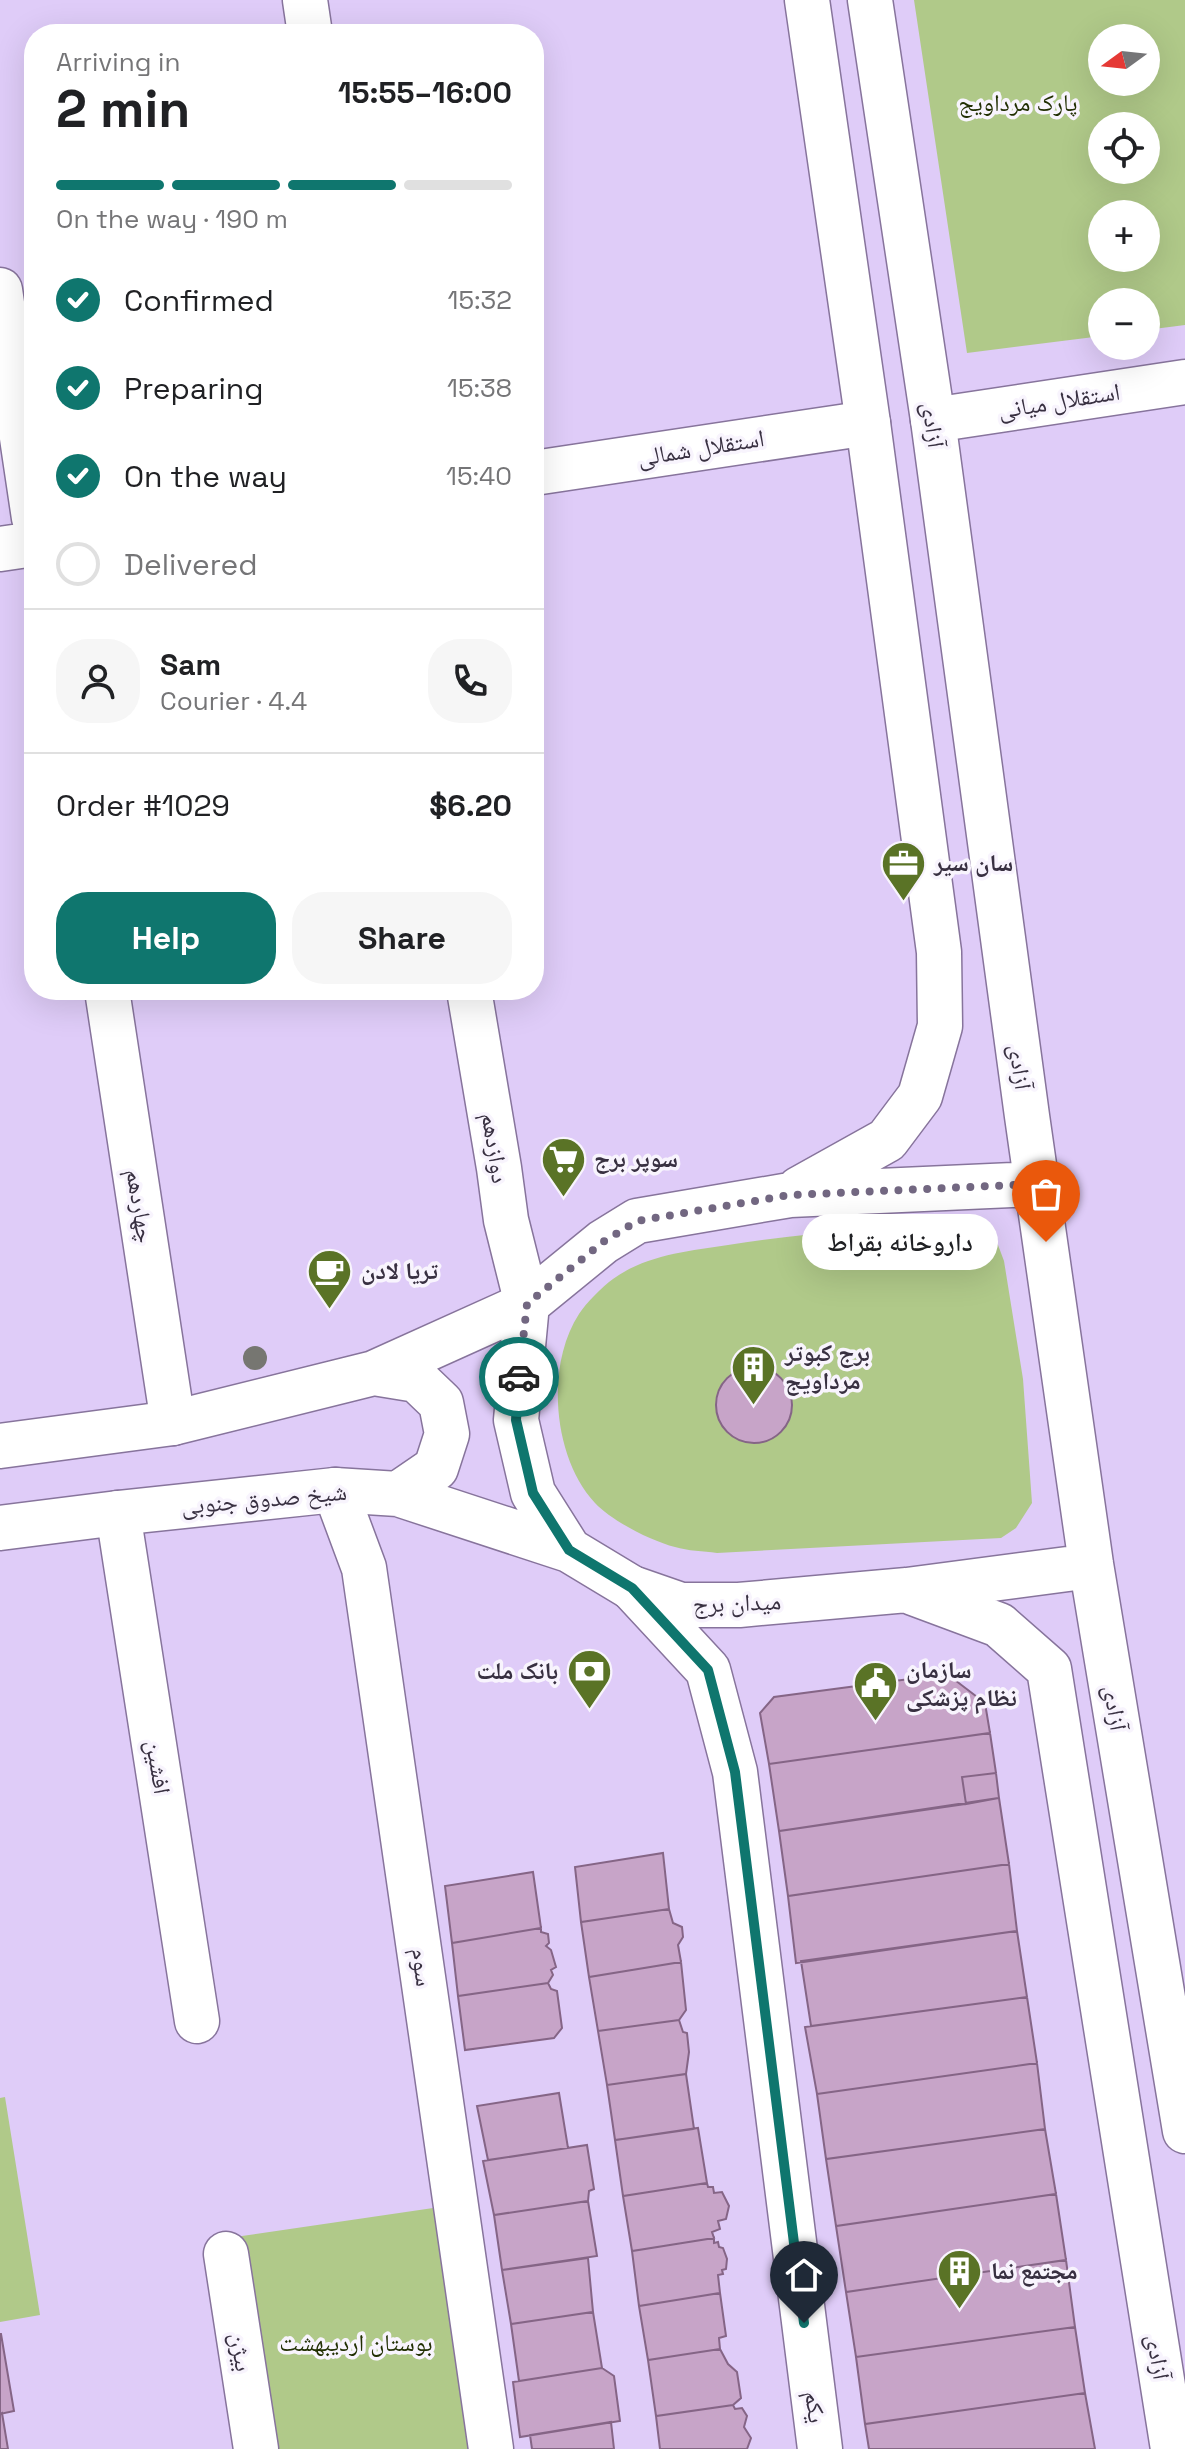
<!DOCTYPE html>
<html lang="en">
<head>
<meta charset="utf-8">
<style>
  :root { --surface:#fff; --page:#f6f6f6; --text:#202124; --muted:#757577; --line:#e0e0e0; --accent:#0f766e }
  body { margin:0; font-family:"Space Grotesk","Noto Naskh Arabic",sans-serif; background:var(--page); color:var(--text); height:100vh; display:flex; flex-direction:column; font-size:30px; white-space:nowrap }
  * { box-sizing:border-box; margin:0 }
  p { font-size:26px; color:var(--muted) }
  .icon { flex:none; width:44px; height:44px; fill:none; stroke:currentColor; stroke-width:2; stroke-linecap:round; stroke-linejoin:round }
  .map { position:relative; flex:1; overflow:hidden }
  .side { position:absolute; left:24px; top:24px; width:520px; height:976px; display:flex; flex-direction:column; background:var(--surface); border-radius:32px; box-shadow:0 8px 32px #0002 }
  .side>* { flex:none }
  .needle { width:52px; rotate:255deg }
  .fabs { position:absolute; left:1088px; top:24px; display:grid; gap:16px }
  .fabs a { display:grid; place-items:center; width:72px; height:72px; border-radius:50%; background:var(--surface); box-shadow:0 8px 32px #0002; font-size:40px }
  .pin { position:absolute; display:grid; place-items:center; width:68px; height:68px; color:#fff; margin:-82px -34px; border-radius:50% 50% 50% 0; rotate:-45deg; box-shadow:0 0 8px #0007 }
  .pin .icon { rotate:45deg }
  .courier { position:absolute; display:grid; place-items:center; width:80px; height:80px; margin:-40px; border:6px solid #0f766e; border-radius:50%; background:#fff; color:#222; box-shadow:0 2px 10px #0007 }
  .bubble { position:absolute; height:56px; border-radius:28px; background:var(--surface); box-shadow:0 8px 32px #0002; font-size:26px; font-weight:600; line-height:56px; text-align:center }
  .headline em { font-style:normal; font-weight:600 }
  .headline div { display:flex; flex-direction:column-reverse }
  .headline { display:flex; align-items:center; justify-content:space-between; height:136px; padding:0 32px }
  h1 { font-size:52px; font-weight:600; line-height:60px }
  .bar { display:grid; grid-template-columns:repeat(4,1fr); gap:12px 8px; align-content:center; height:96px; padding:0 32px }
  .bar i { height:10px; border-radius:6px; background:var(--line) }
  .bar .selected { background:var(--accent) }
  .bar p { grid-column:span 4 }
  .line { display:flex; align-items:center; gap:20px; padding:0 32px; border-top:2px solid var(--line) }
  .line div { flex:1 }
  .round { display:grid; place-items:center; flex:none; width:84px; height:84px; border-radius:32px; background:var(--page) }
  ol { padding:0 32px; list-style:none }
  li { display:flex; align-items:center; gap:24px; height:88px }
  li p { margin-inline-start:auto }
  li .icon { padding:8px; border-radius:50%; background:var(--accent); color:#fff; stroke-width:4 }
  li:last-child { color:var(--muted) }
  li i { width:44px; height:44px; border:4px solid var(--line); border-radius:50% }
  .primary-button { display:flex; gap:16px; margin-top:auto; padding:16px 32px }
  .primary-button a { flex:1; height:92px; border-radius:32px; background:var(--accent); color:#fff; font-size:32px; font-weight:600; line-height:92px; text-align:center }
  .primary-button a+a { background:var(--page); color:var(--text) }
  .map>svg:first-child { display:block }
</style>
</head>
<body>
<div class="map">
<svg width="1185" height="2449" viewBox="0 0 1185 2449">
  <rect width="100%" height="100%" fill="#dfccf8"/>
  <path fill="#b0c989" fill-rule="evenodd" d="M914,0H1185V325L1146,330V302H1102V336L967,353ZM1102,38H1146V82H1102ZM1102,126H1146V170H1102ZM1146,214V258H1102V214Z
    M958,1220L977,1222L998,1245L1004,1261L1023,1379L1032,1503L1016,1528L1001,1538L717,1553C703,1551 688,1551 675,1547C651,1541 612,1521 595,1503C553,1458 545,1366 579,1314C586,1303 602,1287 613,1279C646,1255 688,1251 728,1245C804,1233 882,1228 958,1220Z
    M5,2097L40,2315L0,2322V2098Z
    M440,2207L478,2449H268L235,2237Z"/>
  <path fill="#c7a4c8" stroke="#856586" stroke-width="2" d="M716 1405a38 38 0 1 1 76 0a38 38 0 1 1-76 0Z
    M947,1674L985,1703L990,1733L769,1764L760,1713L774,1697Z
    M990,1733L996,1773L962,1777L966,1804L779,1831L769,1764Z
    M996,1773L999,1798L966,1804L962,1777Z
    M999,1798L1009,1864L788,1896L779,1831Z
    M663,1853L669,1909L581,1922L575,1867Z
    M1009,1864L1017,1931L796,1963L788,1896Z
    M533,1872L541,1928L452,1943L445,1886Z
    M669,1909L673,1923L682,1927L683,1937L678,1945L681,1962L589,1977L581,1922Z
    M541,1928V1932L548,1934L549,1943L546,1946L551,1950L556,1967L551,1970L553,1975L548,1983L458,1996L452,1943Z
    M1017,1931L1027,1997L811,2026L801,1961Z
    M681,1962L686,2010L679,2020L598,2031L589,1977Z
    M548,1983L551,1989L557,1991L562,2028L554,2038L465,2050L458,1996Z
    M1027,1997L1037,2063L817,2094L805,2027Z
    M679,2020L683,2032L687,2033L689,2052L686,2074L607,2085L598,2031Z
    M1037,2063L1045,2129L826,2159L817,2094Z
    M686,2074L694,2129L615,2140L607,2085Z
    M559,2093L568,2148L488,2160L477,2106Z
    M698,2128L707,2183L623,2196L615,2140Z
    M1045,2129L1056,2194L836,2226L826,2159Z
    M587,2145L594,2189L589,2191L588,2201L494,2215L483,2161Z
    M707,2183L708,2187H713L714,2193L722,2192L729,2206L726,2219L718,2221L720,2229L712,2232L714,2238L632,2251L623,2196Z
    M1056,2194L1066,2260L846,2292L836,2226Z
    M588,2201L597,2256L502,2270L494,2215Z
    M714,2238V2243L718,2242L719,2247L723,2248L727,2259L726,2269L722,2270L723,2274L718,2275L720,2293L639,2306L632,2251Z
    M588,2258L593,2312L511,2324L502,2270Z
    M1066,2260L1075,2327L856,2357L846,2292Z
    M720,2293L726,2336L719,2338L720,2349L648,2360L639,2306Z
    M593,2312L602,2368L519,2381L511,2324Z
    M1075,2327L1085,2393L865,2424L856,2357Z
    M1,2334L14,2411L0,2414V2334Z
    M720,2349L728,2364L737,2372L741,2398L733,2405L656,2416L648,2360Z
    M602,2368L614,2376L620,2421L520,2437L513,2382Z
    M1085,2393L1095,2449H869L865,2424Z
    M733,2405L735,2409L742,2408L747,2416L744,2427L751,2438L747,2449H660L656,2416Z
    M2,2413L8,2449H0V2414Z
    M611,2422L614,2449H532L530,2435Z"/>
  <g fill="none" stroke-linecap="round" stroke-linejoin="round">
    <defs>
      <path id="minor" d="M305,0L310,34
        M0,290L34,518
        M933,420L1185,382
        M534,473L868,423
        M0,549L34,544
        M107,990L173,1423
        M469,990L499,1168L506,1220L527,1304
        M335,1490L364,1568L491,2449
        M118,1513L197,2021
        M632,1588L708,1670L735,1772L820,2449
        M226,2254L256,2449"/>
      <path id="major" d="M870,0L933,420L1027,1116L1091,1564L1185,2131
        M1037,1184L790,1195L637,1221L603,1242L527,1304L516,1420L533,1493L569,1550L632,1588L681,1605H739L907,1590L1083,1567L1091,1564
        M799,1189L887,1140L920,1096L940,1026L939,952L868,423L807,0
        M374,1373L417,1380L441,1403L447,1434L436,1468L398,1494
        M0,1446L173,1423L374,1373L527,1304
        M0,1528L118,1513L335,1490L398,1494L569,1550
        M913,1593L999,1625L1049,1669L1173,2449"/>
    </defs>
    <use href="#minor" stroke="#87749c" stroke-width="47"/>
    <use href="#major" stroke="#87749c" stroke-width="47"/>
    <use href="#minor" stroke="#fff" stroke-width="44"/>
    <use href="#major" stroke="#fff" stroke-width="44"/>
  </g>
  <circle fill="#767671" cx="255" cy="1358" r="12"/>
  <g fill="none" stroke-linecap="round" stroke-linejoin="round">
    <path stroke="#726781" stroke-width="8" stroke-dasharray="0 14.4" d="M519,1377L527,1304L603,1242L637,1221L790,1195L1037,1184L1046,1242"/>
    <path stroke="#0f766e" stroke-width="10" d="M519,1377L516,1420L533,1493L569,1550L632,1588L708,1670L735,1772L804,2323"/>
  </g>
  <defs>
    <symbol id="office-pin" viewBox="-11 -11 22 30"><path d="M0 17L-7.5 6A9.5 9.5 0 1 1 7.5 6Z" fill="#5a7326" stroke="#f8f4fd"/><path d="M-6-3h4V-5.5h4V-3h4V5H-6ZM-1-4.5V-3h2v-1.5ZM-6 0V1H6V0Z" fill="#fff"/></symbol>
    <symbol id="supermarket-pin" viewBox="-11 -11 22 30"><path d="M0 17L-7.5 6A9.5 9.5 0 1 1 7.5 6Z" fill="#5a7326" stroke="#f8f4fd"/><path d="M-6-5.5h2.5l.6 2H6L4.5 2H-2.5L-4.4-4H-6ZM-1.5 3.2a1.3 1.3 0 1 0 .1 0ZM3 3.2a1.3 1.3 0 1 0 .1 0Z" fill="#fff"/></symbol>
    <symbol id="cafe-pin" viewBox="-11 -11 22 30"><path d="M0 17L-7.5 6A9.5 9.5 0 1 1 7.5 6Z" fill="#5a7326" stroke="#f8f4fd"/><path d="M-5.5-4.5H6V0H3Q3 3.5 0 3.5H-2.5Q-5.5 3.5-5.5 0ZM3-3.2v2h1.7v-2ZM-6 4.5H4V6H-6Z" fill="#fff"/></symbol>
    <symbol id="building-pin" viewBox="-11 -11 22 30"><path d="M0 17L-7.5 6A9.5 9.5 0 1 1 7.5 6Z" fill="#5a7326" stroke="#f8f4fd"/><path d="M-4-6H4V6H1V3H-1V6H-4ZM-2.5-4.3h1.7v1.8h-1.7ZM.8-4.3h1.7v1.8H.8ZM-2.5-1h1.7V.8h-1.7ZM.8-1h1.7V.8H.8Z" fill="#fff"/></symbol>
    <symbol id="bank-pin" viewBox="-11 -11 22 30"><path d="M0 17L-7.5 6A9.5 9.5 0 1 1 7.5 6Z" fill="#5a7326" stroke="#f8f4fd"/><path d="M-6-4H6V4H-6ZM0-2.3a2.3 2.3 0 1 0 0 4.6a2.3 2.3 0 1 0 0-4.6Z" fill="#fff"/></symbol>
    <symbol id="civic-pin" viewBox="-11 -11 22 30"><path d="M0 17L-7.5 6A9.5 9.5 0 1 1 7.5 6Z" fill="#5a7326" stroke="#f8f4fd"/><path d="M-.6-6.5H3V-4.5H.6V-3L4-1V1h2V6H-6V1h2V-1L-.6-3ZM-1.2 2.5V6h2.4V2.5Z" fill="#fff"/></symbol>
  </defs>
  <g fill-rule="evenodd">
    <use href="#office-pin" x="878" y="838" width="51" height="69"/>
    <use href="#supermarket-pin" x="538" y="1134" width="51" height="69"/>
    <use href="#cafe-pin" x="304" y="1246" width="51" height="69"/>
    <use href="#building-pin" x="728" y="1342" width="51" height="69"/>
    <use href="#bank-pin" x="564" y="1646" width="51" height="69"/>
    <use href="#civic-pin" x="850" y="1658" width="51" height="69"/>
    <use href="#building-pin" x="934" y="2246" width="51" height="69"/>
  </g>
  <g text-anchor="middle" stroke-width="7" stroke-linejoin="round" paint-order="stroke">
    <g font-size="24" fill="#212f02" stroke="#f8f4fd">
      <text x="1018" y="111">پارک مرداویج</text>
      <text x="356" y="2351">بوستان اردیبهشت</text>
    </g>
    <g font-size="24" fill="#383041" stroke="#f8f4fd">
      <text transform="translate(1059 401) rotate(-9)" y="8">استقلال میانی</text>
      <text transform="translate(933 425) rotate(82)" y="8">آزادی</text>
      <text transform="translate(701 448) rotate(-9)" y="8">استقلال شمالی</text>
      <text transform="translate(1020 1067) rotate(82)" y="8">آزادی</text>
      <text transform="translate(495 1148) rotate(81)" y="8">دوازدهم</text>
      <text transform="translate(140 1206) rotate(81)" y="8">چهاردهم</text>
      <text transform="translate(264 1499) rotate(-5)" y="8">شیخ صدوق جنوبی</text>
      <text transform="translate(737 1603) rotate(-2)" y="8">میدان برج</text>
      <text transform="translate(1115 1708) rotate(81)" y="8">آزادی</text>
      <text transform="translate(158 1767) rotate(81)" y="8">افشین</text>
      <text transform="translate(422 1967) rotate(82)" y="8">سوم</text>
      <text transform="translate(241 2352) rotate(81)" y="8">بیژن</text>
      <text transform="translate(1158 2357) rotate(81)" y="8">آزادی</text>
      <text transform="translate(815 2407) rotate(83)" y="8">یکم</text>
    </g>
    <g font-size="24" font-weight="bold" fill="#383041" stroke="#f8f4fd" text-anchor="start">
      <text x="934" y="871">سان سیر</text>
      <text x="594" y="1167">سوپر برج</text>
      <text x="361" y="1279">تریا لادن</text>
      <text x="785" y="1361">برج کبوتر<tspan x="785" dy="28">مرداویج</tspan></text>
      <text x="906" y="1678">سازمان<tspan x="906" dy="28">نظام پزشکی</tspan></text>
      <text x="558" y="1679" text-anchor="end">بانک ملت</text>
      <text x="991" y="2279">مجتمع نما</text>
    </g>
  </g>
</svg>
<div class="fabs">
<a><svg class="needle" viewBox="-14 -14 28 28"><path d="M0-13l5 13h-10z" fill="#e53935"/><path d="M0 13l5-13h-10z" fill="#757577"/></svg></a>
<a><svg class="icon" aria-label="locate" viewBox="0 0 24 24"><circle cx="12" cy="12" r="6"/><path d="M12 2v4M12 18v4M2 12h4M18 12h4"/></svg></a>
<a>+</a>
<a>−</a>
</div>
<div class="pin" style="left:1046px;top:1242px;background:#ea580c"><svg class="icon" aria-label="bag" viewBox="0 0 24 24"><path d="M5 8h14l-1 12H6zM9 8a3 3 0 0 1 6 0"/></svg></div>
<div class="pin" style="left:804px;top:2323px;background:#1f2937"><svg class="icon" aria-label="home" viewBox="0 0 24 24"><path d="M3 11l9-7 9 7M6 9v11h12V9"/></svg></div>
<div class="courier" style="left:519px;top:1377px"><svg class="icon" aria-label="car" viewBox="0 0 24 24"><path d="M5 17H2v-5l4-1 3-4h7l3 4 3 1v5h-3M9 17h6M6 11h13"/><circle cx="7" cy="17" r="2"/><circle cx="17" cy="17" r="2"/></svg></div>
<div class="bubble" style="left:802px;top:1214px;width:196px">داروخانه بقراط</div>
<section class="side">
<div class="headline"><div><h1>2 min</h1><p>Arriving in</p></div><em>15:55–16:00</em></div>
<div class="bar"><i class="selected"></i><i class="selected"></i><i class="selected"></i><i></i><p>On the way · 190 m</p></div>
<ol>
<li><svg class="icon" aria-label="check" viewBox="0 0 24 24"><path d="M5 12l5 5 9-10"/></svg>Confirmed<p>15:32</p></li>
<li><svg class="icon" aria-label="check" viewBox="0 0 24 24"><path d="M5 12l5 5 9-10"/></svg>Preparing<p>15:38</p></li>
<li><svg class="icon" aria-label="check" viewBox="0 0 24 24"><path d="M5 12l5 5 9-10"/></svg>On the way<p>15:40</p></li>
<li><i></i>Delivered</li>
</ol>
<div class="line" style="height:144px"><a class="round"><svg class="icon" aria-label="person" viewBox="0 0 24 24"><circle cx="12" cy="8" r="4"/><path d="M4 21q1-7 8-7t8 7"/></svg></a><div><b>Sam</b><p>Courier · 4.4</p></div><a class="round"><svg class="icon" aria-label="phone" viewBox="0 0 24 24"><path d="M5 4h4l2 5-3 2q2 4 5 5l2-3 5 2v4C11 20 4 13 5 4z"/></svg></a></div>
<div class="line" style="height:104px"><div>Order #1029</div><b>$6.20</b></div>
<div class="primary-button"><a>Help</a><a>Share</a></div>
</section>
</div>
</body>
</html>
